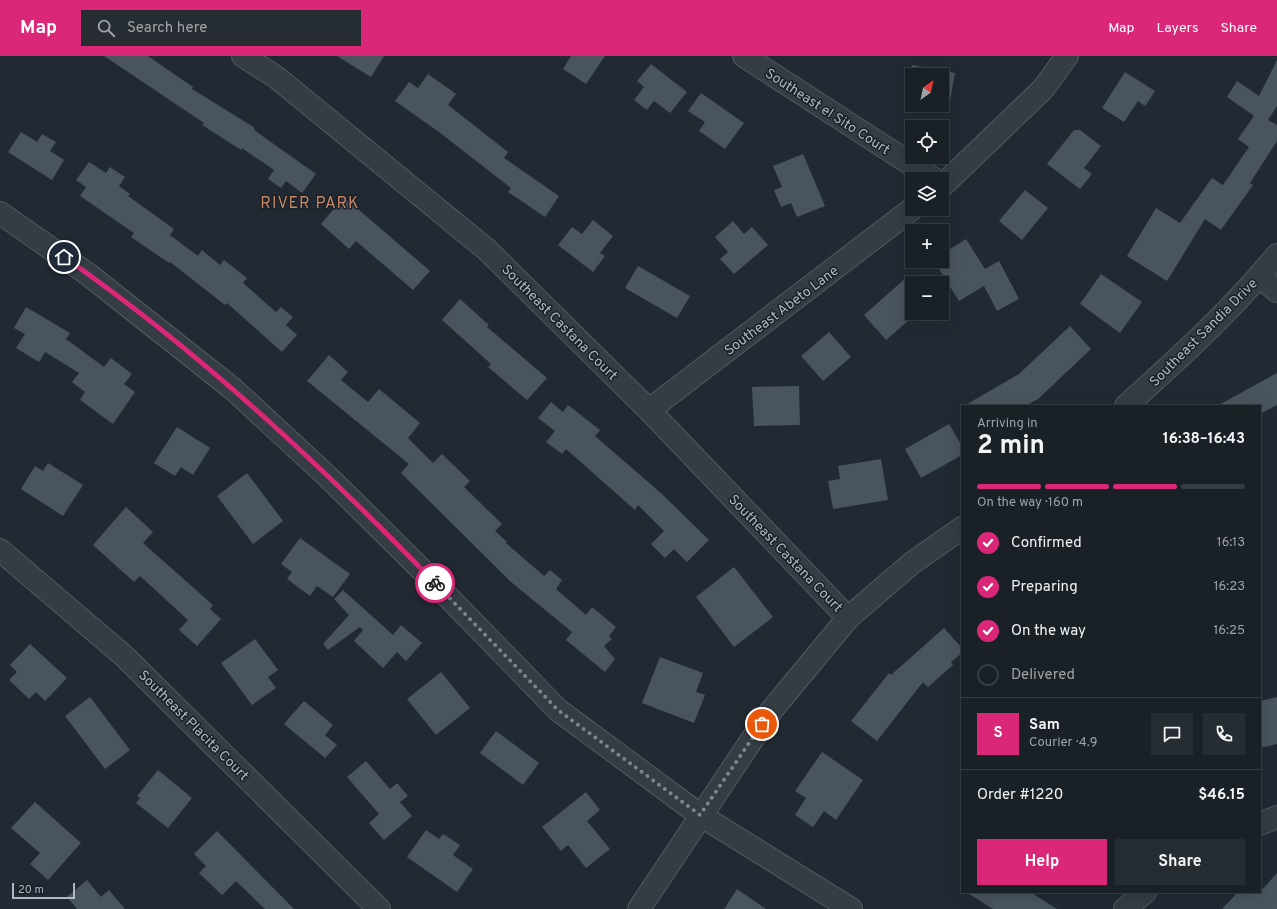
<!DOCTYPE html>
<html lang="en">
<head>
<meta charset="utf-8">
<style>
  :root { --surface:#192026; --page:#262d32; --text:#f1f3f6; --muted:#9fa3a7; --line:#373e43; --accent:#db2777 }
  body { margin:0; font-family:Overpass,sans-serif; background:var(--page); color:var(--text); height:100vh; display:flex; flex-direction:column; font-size:15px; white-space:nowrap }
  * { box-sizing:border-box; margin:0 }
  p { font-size:13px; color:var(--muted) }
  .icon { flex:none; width:22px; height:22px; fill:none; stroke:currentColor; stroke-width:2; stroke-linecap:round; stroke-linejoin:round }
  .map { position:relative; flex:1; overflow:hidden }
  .panel { position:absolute; left:961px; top:349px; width:300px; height:488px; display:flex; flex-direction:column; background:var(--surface); border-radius:0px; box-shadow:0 4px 16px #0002,0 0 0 1px var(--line) }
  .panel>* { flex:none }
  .needle { width:26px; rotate:33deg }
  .fabs { position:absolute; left:905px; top:12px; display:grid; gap:8px }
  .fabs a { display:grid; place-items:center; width:44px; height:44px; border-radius:0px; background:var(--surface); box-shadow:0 4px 16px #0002,0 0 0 1px var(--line); font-size:20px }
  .scale { position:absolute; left:12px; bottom:10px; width:63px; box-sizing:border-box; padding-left:4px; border:2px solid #aeb7c0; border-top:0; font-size:11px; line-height:14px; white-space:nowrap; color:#aeb7c0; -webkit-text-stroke:3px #1a2128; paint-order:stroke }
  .pin { position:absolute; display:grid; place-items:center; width:34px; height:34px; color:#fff; margin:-17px; border:2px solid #fff; border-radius:50%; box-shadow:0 1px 4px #0007 }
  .courier { position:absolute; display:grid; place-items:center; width:40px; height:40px; margin:-20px; border:3px solid #db2777; border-radius:50%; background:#fff; color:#222; box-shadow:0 1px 5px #0007 }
  .headline em { font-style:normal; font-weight:700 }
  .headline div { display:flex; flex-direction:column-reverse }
  .headline { display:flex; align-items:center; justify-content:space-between; height:68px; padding:0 16px }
  h1 { font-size:26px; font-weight:700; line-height:30px }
  .bar { display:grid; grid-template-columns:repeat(4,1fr); gap:6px 4px; align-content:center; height:48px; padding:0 16px }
  .bar i { height:5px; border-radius:3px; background:var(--line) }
  .bar .selected { background:var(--accent) }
  .bar p { grid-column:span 4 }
  .line { display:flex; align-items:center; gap:10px; padding:0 16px; border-top:1px solid var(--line) }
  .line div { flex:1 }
  .round { display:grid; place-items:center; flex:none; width:42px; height:42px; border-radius:0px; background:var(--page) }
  ol { padding:0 16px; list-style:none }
  li { display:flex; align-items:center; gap:12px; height:44px }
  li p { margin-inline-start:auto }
  li .icon { padding:4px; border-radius:50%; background:var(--accent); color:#fff; stroke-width:4 }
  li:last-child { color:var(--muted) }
  li i { width:22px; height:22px; border:2px solid var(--line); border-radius:50% }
  .action { display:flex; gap:8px; margin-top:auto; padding:8px 16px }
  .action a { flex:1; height:46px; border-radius:0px; background:var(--accent); color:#fff; font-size:16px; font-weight:700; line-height:46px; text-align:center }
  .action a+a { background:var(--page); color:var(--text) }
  header { display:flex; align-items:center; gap:24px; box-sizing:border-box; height:56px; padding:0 20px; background:var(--accent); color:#fff }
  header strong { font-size:19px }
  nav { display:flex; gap:22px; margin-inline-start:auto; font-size:14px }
  .search { width:280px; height:36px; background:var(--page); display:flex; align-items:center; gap:10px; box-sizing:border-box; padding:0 14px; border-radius:0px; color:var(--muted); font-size:15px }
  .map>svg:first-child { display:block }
</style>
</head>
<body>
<header>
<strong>Map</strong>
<div class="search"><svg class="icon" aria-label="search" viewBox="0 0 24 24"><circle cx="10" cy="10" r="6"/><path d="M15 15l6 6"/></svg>Search here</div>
<nav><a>Map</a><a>Layers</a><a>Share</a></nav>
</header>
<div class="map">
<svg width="1277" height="853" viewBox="0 0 1277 853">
  <rect width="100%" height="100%" fill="#212a33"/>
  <path fill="#4a545e" d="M104,0H148L193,31L192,33L255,72L254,74L316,118L302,137L286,125L281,132L268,123L274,114L242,92L241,94L202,69L204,67Z
    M337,0H384L371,21Z
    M571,0H605L586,28L563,13Z
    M1277,4V50L1268,64L1277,69V85L1250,127L1253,129L1221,174L1205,163L1167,225L1127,200L1156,152L1180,167L1212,122L1223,129L1249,91L1238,83L1254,60L1227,41L1237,25L1259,40Z
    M651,8L687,36L670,57L654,45L647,54L634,44L644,31L637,25Z
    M912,9L955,17L950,45L942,43V19H912V37L907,36Z
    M1125,16L1155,35L1145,50L1138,45L1124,66L1102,52Z
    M428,18L456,38L448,49L508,96L504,102L559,140L545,161L508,136L511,132L439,76L395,45L409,26L418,32Z
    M701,37L744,67L725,93L699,75L705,66L688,55Z
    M1074,74H1080L1101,90L1084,112L1092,118L1080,133L1047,108Z
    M21,76L37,86L42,78L56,86L50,95L64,104L52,124L8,96Z
    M803,98L825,150L797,161L791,147L781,151L774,134L782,131L773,110Z
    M89,106L106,117L110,111L125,121L119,130L130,138L128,140L174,173L170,179L198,200L202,194L220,209L224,204L247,222L243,227L276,256L281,251L293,261L286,269L297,279L282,296L227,247L225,249L170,206L169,207L131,181L134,177L80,140L86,131L76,124Z
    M1025,134L1048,152L1022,184L999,165Z
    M344,141L430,215L413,234L356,185L349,193L321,168Z
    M593,164L613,180L600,197L605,200L593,216L558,189L572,171L582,178Z
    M733,165L744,178L752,171L768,189L734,218L720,203L728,196L715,181Z
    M966,183L985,213L999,205L1019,243L997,255L984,230L959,245L934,205H942V198Z
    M638,210L690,240L677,262L625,232Z
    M1101,218L1142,246L1120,277L1080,248Z
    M908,220L914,227H912V257H917L886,284L864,259Z
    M460,243L489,269L487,271L547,322L527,344L488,311L491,308L442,264Z
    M26,251L70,277L66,283L104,311L111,302L132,318L124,328L135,336L113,368L80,344L85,336L72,326L79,317L45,296L39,306L16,292L25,278L14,272Z
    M1070,270L1091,293L1038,343L1025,350H964L1019,318Z
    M829,276L851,301L823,325L801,300Z
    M329,299L348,316L341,324L368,346L379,333L420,367L408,382L433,407L442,398L470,425L464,431L502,468L495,475L507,486L506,487L544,520L550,514L562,524L556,533L586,559L592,551L616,571L609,580L612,583L604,590L615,603L605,616L566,584L572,576L511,526L401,417L409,408L307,325Z
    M1277,317V349L1260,358V350H1217Z
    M799,330L800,369L754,370L752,331Z
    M551,346L563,356L568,349L600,374L595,380L662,438L709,484L687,506L674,493L665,502L651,488L664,475L638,449L635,454L566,393L562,398L546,386L555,375L538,362Z
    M949,368L962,390V399L921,422L905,393Z
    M177,371L210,392L193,419L181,411L175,420L154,407Z
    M881,403L888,444L833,453L828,425L840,423L838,410Z
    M48,407L83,429L63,460L21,433L35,410L43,415Z
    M247,417L283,465L253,488L217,440Z
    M126,451L153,476L143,487L213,549L210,553L221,563L197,590L179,574L188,564L140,520L134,526L93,489Z
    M300,482L350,518L333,541L317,530L310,540L287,523L292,516L281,508Z
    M734,511L773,561L734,591L696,541Z
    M343,534L393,579L401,569L422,587L406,605L397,596L383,612L354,585L363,574L360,571L328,594L323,588L349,559L334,543Z
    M944,572L962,592V597L951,606L953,609L928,631L923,626L877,685L851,665L889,617L891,619Z
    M255,583L278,614L268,621L276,632L252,649L221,607Z
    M30,588L67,622L45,645L36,636L29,643L9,624L17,616L10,609Z
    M660,601L703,617L696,636L705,639L694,667L642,647Z
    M441,616L470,652L436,679L407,643Z
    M90,641L130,694L105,713L65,660Z
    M1277,641V688L1260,692V645Z
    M304,645L333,669L325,679L337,689L325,702L284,668Z
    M496,675L539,707L523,729L480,697Z
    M822,696L863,724L836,764L824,755L813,771L795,759L806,742L795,735Z
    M366,705L390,733L397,727L408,740L400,746L412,760L384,784L369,767L379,758L347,721Z
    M158,714L192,742L168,772L136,747L140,742L137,740Z
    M586,736L600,754L587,765L610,793L586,812L568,789L561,795L542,771Z
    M35,746L81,787L48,824L30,808L40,797L11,772Z
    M426,774L439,783L443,778L460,789L453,799L473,813L457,836L407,801Z
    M217,775L294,853H265L236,825L222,839L199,817L206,810L194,798Z
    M1277,817V853H1222L1238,836H1260Z
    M87,824L101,841L109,834L125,853H77L67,841Z
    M737,833L766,853H724Z
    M966,836H1030L1057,853H993Z"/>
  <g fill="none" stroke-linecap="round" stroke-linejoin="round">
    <defs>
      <path id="minor" d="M243,0L276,21L486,193L649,354L848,562
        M744,0L934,123
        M942,130L1043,33L1067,0
        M0,157L89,219L233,333L327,420L419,511L558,654L700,759L851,853
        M1259,220L1277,235
        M1126,350C1179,302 1232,254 1277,199
        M649,354L912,153
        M0,494L124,600L379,853
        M1260,768L1277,761
        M639,853L771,655L848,562L912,507L962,472
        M1125,853L1145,836"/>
    </defs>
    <use href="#minor" stroke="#525a61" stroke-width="24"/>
    <use href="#minor" stroke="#343c44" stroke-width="22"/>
  </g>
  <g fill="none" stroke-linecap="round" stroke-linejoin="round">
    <path stroke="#7d868f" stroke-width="4" stroke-dasharray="0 7.2" d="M435,527L558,654L700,759L762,668"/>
    <path stroke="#db2777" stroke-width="5" d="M64,201C199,295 321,409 435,527"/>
  </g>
  <g text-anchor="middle" stroke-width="3" stroke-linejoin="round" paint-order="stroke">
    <g font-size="14" fill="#aeb7c0" stroke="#1a2128">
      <text transform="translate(828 55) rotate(33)" y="5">Southeast el Sito Court</text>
      <text transform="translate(781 254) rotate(-37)" y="5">Southeast Abeto Lane</text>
      <text transform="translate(560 266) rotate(45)" y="5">Southeast Castana Court</text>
      <text transform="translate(1203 276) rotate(-45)" y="5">Southeast Sandia Drive</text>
      <text transform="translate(786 497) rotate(46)" y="5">Southeast Castana Court</text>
      <text transform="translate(194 669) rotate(45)" y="5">Southeast Placita Court</text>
    </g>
    <g font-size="16" letter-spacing="1" fill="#c58765" stroke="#1a2128">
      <text x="310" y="152">RIVER PARK</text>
    </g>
  </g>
</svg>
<div class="fabs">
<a><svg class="needle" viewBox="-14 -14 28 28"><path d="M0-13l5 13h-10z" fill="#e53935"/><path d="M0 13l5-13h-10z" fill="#9fa3a7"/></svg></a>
<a><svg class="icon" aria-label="locate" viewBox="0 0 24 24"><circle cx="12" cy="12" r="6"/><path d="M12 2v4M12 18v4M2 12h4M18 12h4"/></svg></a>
<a><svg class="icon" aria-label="layers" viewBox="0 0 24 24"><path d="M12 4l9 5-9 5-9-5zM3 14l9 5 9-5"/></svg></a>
<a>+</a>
<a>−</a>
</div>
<div class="scale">20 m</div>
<div class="pin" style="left:762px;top:668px;background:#ea580c"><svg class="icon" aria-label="bag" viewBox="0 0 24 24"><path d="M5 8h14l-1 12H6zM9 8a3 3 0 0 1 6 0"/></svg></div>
<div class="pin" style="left:64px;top:201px;background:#1f2937"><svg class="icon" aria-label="home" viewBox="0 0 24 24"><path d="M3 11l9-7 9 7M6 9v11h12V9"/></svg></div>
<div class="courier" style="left:435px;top:527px"><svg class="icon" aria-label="bike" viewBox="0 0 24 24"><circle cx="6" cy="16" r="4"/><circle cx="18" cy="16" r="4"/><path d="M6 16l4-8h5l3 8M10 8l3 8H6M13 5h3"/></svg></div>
<section class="panel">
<div class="headline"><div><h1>2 min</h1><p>Arriving in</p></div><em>16:38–16:43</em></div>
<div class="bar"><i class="selected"></i><i class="selected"></i><i class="selected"></i><i></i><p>On the way · 160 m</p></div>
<ol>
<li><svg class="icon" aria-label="check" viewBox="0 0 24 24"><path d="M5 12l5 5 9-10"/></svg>Confirmed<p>16:13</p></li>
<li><svg class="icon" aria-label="check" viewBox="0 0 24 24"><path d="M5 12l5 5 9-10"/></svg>Preparing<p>16:23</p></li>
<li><svg class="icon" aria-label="check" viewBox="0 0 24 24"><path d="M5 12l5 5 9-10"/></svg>On the way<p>16:25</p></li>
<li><i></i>Delivered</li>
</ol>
<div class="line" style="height:72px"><b class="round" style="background:var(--accent);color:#fff">S</b><div><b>Sam</b><p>Courier · 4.9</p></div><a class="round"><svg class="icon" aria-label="chat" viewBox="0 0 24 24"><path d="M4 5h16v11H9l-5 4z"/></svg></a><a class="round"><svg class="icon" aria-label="phone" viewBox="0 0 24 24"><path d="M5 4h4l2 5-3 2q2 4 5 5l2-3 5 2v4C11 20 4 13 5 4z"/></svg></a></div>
<div class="line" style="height:52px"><div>Order #1220</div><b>$46.15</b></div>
<div class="action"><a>Help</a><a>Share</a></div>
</section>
</div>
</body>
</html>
